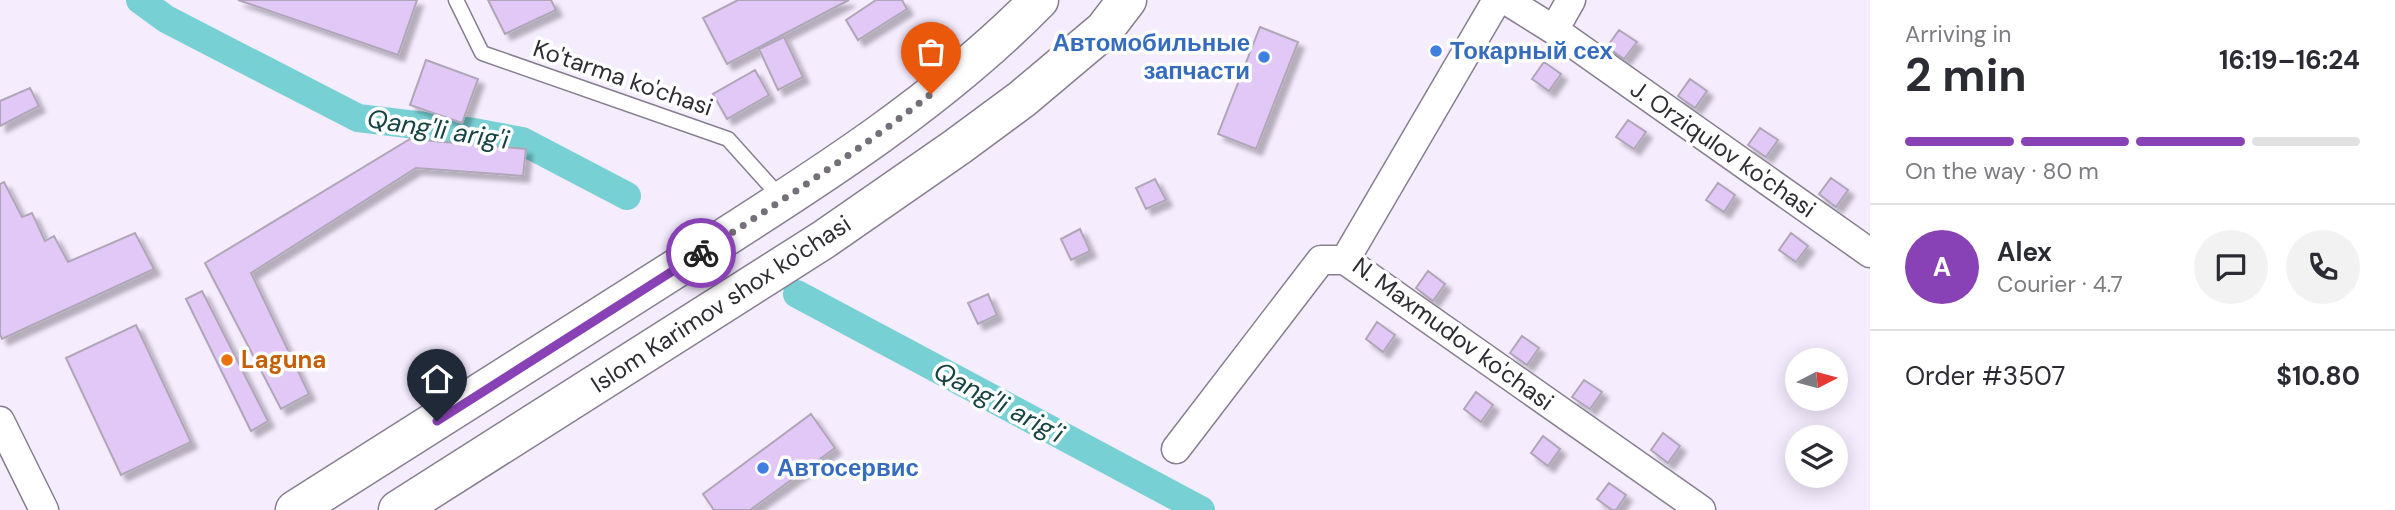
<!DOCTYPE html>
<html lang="en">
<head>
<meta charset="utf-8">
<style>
  :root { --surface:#fff; --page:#f2f2f3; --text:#2b2b33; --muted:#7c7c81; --line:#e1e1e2; --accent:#8942b5 }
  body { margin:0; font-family:"DM Sans",sans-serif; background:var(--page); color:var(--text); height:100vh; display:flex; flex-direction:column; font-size:26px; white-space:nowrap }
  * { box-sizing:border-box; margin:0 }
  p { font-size:23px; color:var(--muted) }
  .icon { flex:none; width:38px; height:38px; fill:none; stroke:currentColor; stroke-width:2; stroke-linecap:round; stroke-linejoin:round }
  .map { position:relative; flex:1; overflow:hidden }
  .drawer { display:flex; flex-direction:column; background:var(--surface); width:525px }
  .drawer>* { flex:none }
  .needle { width:46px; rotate:84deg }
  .controls { position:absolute; left:1785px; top:348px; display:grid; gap:14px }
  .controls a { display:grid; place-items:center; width:63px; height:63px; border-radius:50%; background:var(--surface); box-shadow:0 4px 18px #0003; font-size:35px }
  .pin { position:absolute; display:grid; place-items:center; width:60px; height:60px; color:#fff; margin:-72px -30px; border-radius:50% 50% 50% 0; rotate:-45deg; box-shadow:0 0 7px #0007 }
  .pin .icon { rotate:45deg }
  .courier { position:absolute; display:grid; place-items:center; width:70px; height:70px; margin:-35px; border:5px solid #8942b5; border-radius:50%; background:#fff; color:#222; box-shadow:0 2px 9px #0007 }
  .head em { font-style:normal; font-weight:700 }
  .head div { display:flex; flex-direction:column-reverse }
  .head { display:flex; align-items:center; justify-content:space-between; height:119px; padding:0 35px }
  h1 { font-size:46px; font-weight:700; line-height:52px }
  .bar { display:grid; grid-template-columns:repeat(4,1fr); gap:10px 7px; align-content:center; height:84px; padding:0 35px }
  .bar i { height:9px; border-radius:5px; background:var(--line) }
  .bar .on { background:var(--accent) }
  .bar p { grid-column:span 4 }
  .line { display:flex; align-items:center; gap:18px; padding:0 35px; border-top:2px solid var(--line) }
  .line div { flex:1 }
  .round { display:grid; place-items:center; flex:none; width:74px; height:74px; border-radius:37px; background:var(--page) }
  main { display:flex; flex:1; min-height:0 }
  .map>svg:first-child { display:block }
</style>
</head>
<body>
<main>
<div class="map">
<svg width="1870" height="510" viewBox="0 0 1870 510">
  <defs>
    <filter id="shadow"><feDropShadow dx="6" dy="6" stdDeviation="2" flood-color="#0004"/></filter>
  </defs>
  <rect width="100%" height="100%" fill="#f5ecfe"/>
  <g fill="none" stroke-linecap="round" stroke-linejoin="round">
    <path stroke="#77d1d4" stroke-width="28" d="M140,0L166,19L358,118L474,132L522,141L627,196
      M797,294L1201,510"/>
  </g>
  <path fill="#e1c8f7" stroke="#afa6b7" stroke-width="2" filter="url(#shadow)" d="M238,0H417L398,55Z
    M488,0H551L556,10L505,34Z
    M738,0H849L727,64L703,18Z
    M876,0H902L907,9L858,40L846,20Z
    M1260,27L1298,42L1256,149L1218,134Z
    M1619,30L1637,42L1624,59L1607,47Z
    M784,37L803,77L778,90L759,49Z
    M426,60L478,79L462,123L410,105Z
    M1544,62L1561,74L1549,91L1532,79Z
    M755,70L769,95L727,119L713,94Z
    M1690,79L1707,91L1695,108L1678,96Z
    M30,88L39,106L0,126V101Z
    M1628,120L1646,132L1634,149L1616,137Z
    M1760,128L1778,140L1766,157L1748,145Z
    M410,139L526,149L523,176L416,168L251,273L309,394L281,409L205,263Z
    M1831,178L1848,190L1836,207L1819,194Z
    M1155,179L1166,200L1146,209L1136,188Z
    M4,182L22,217L32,213L45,241L54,236L68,262L135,233L154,269L2,339L0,334V184Z
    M1718,183L1735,195L1724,212L1706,200Z
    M1080,229L1090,251L1071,260L1061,239Z
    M1791,233L1808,246L1796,262L1779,250Z
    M1428,271L1445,284L1433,301L1416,288Z
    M202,291L268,421L251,431L186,299Z
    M988,294L997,315L978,324L968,303Z
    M1377,322L1395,335L1383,352L1366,339Z
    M136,325L191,442L121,475L66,358Z
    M1522,336L1539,348L1527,365L1510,353Z
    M1584,380L1602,392L1590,409L1572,397Z
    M1476,392L1493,405L1481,422L1464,409Z
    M811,414L835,448L750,510H714L703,494Z
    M1663,433L1680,446L1668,463L1651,450Z
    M1543,436L1560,449L1548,466L1531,453Z
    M1609,483L1626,495L1616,510H1612L1597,499Z"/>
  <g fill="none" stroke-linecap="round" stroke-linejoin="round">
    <defs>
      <path id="lane" d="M456,0L482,53L728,139L782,199"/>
      <path id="street" d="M1497,0L1345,260L1701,510
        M1506,0L1554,30L1870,253
        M1554,30L1571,0
        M0,421L44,510
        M1176,449L1321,260H1345"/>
      <path id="secondary" d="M295,510C425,428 554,346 683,264C807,185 936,105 1039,0
        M398,510L823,240L957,147L1022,99L1104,30L1127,0"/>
    </defs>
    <use href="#lane" stroke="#877e8f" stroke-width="17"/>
    <use href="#street" stroke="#877e8f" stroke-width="31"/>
    <use href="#secondary" stroke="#877e8f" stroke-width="41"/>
    <use href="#lane" stroke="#fff" stroke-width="14"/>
    <use href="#street" stroke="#fff" stroke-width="28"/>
    <use href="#secondary" stroke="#fff" stroke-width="38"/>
  </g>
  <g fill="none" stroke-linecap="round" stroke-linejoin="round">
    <path stroke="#756f7a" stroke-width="7" stroke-dasharray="0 12.6" d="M701,253C779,202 858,152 931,94"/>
    <path stroke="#8942b5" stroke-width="9" d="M437,421L701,253"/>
  </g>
  <g fill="#3f7fe0" stroke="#fff" stroke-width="2.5">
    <circle cx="1436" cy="51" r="7"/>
    <circle cx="1264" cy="57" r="7"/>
    <circle cx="763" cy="468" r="7"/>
  </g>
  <circle fill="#e8710a" stroke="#fff" stroke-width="2.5" cx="227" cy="360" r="7"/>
  <g text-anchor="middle" stroke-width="7" stroke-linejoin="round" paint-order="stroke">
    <g font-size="24" font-weight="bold" fill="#366cbe" stroke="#fff" text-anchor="start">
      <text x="1250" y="51" text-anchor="end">Автомобильные<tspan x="1250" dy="28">запчасти</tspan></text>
      <text x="1450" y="59">Токарный сех</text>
      <text x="777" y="476">Автосервис</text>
    </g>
    <g font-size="24" fill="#302c33" stroke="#fff">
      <text transform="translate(623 78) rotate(19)" y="8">Ko'tarma ko'chasi</text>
      <text transform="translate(1723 149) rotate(35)" y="8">J. Orziqulov ko'chasi</text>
      <text transform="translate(721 304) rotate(-33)" y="8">Islom Karimov shox ko'chasi</text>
      <text transform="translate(1453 334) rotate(36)" y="8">N. Maxmudov ko'chasi</text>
    </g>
    <g font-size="24" font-weight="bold" fill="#c56008" stroke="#fff" text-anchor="start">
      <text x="241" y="368">Laguna</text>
    </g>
    <g font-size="26" font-style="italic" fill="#194445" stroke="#fff">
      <text transform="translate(438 129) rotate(9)" y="9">Qang'li arig'i</text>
      <text transform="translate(999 402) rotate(28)" y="9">Qang'li arig'i</text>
    </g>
  </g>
</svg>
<div class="controls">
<a><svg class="needle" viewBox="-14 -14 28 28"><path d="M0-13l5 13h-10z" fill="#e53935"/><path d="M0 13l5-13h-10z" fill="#7c7c81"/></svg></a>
<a><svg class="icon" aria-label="layers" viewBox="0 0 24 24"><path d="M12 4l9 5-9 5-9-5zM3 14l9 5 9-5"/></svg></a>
</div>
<div class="pin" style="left:931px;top:94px;background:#ea580c"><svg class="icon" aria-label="bag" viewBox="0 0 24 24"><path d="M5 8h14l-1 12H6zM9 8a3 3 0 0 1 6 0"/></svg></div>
<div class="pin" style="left:437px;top:421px;background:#1f2937"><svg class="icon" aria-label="home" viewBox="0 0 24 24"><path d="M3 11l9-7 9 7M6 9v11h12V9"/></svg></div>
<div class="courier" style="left:701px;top:253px"><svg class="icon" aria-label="bike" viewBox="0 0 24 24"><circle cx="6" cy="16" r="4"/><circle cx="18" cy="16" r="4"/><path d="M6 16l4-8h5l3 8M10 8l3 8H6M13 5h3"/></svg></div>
</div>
<section class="drawer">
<div class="head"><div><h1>2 min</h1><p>Arriving in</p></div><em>16:19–16:24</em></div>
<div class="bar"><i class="on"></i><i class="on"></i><i class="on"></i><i></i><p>On the way · 80 m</p></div>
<div class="line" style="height:126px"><b class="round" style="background:var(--accent);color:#fff">A</b><div><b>Alex</b><p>Courier · 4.7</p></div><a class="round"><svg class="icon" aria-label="chat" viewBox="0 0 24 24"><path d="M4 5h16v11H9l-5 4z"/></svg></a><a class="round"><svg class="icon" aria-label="phone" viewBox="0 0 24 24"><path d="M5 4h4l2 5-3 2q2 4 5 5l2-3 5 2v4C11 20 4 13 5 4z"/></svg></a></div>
<div class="line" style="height:91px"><div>Order #3507</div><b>$10.80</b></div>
</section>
</main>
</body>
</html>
